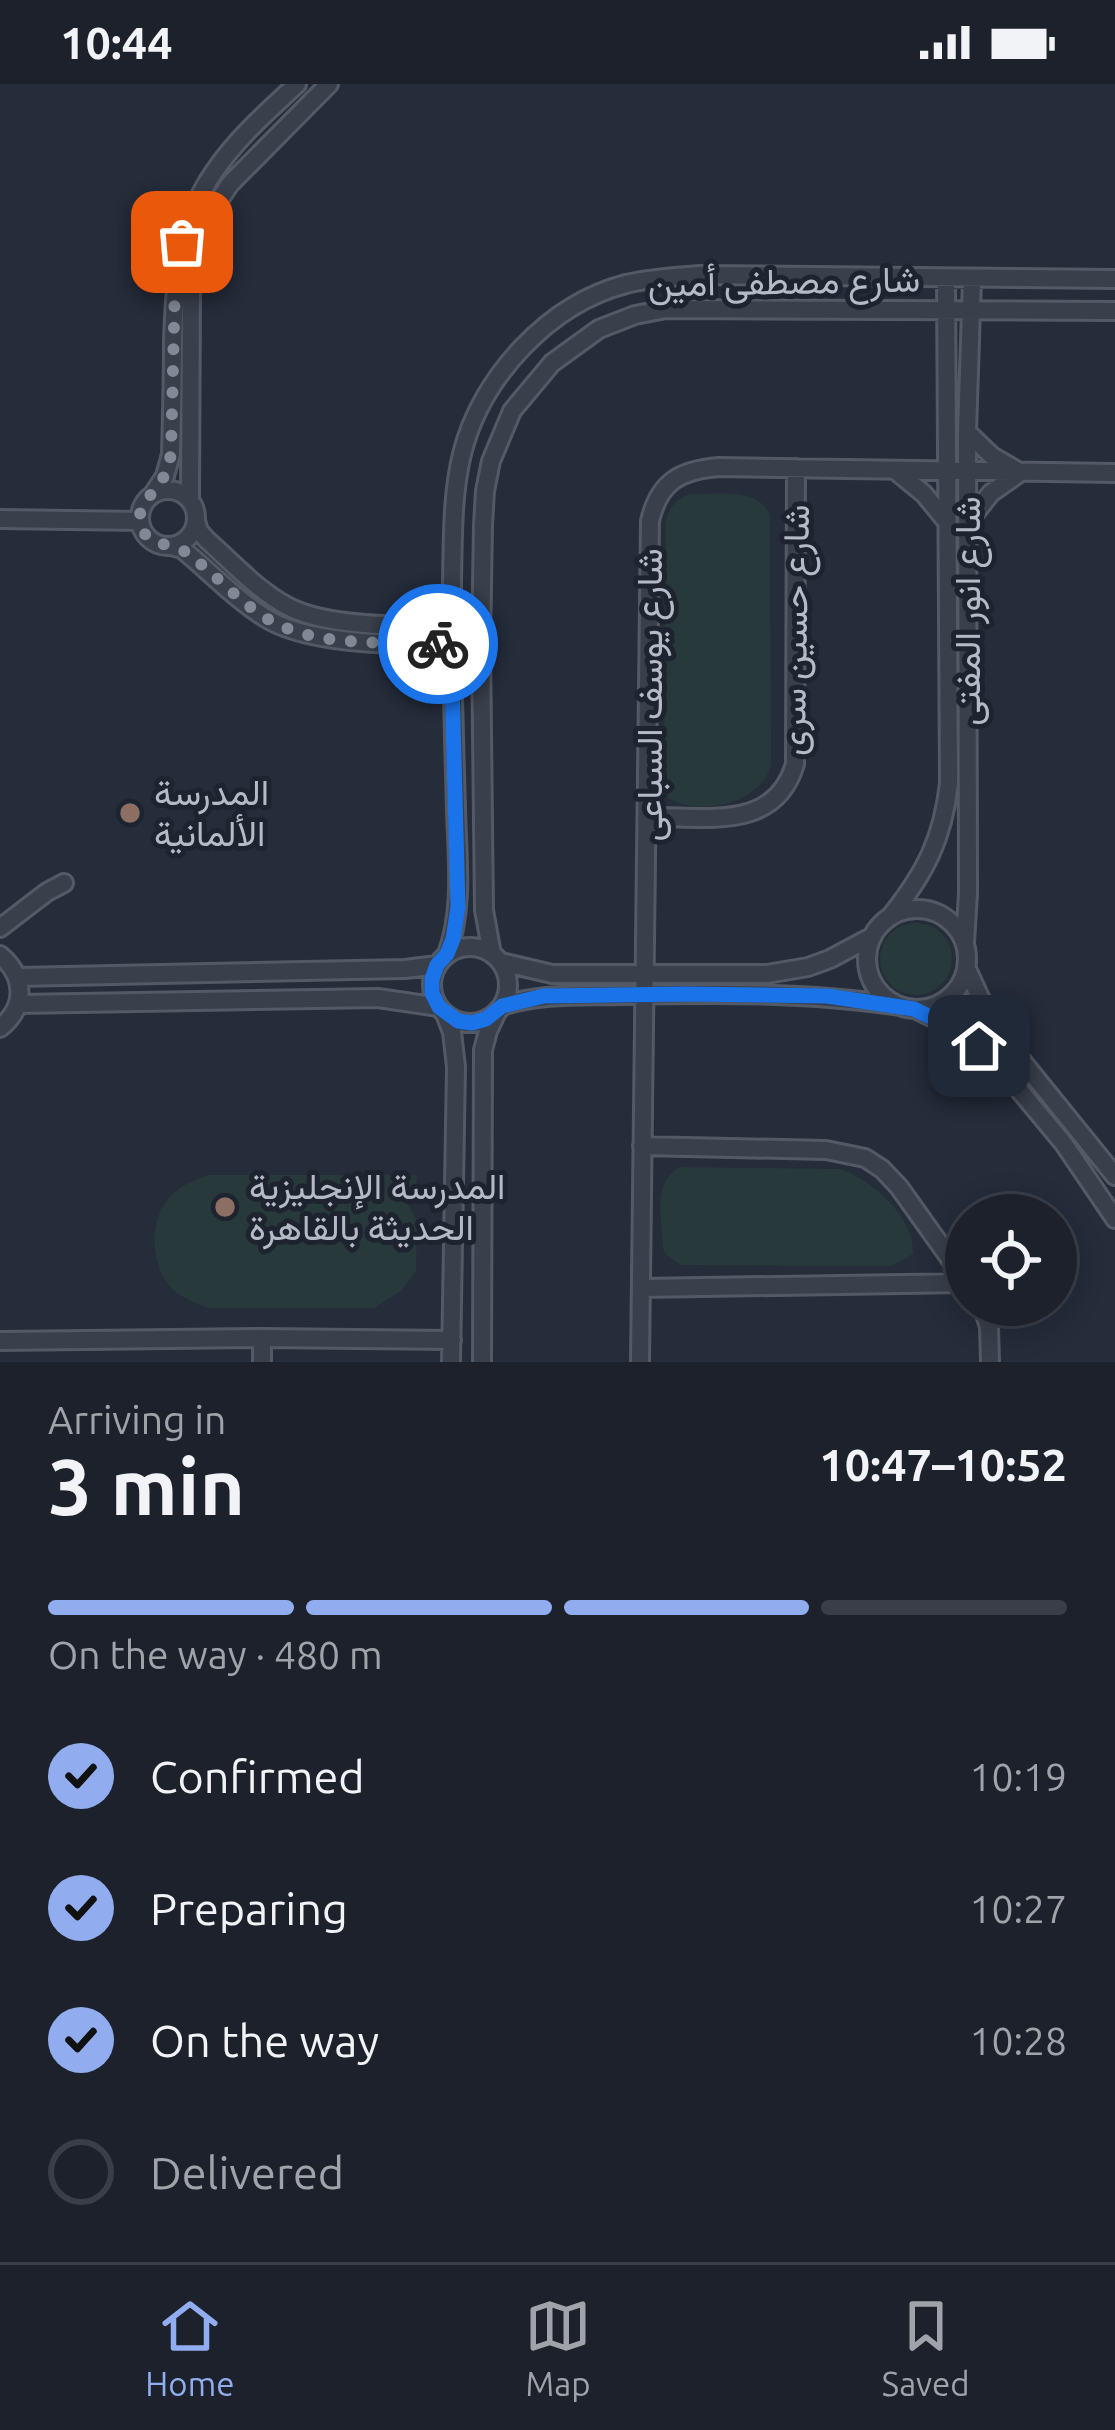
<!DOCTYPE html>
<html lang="en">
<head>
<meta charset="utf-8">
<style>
  :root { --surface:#1c212c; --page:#292e38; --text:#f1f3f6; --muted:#a0a3a9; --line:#3a3e48; --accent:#91adef }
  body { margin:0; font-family:Ubuntu,Vazirmatn,sans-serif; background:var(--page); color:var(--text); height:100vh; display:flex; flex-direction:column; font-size:45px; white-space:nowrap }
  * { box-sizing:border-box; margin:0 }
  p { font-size:39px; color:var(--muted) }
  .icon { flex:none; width:66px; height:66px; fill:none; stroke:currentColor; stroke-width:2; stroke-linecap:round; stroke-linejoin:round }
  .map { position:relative; height:1278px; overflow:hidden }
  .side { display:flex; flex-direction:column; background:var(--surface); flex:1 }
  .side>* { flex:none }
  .fabs { position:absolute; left:945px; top:1110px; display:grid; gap:24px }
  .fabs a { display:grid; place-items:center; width:132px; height:132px; border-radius:50%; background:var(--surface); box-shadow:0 6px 30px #0003,0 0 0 3px var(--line); font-size:60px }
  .pin { position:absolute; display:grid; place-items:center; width:102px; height:102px; color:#fff; margin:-51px; border-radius:24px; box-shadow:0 6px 18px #0006 }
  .courier { position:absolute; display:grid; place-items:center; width:120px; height:120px; margin:-60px; border:9px solid #1a73e8; border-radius:50%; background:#fff; color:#222; box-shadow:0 3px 15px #0007 }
  .overview em { font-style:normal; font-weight:700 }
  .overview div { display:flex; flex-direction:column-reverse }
  .overview { display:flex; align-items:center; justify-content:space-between; height:204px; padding:0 48px }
  h1 { font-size:78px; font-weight:700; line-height:90px }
  .bar { display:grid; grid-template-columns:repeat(4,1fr); gap:18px 12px; align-content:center; height:144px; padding:0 48px }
  .bar i { height:15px; border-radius:9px; background:var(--line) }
  .bar .current { background:var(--accent) }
  .bar p { grid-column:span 4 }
  ol { padding:0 48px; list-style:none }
  li { display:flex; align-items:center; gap:36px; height:132px }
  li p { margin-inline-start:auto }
  li .icon { padding:12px; border-radius:50%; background:var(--accent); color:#111; stroke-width:4 }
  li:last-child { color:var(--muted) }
  li i { width:66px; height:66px; border:6px solid var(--line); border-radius:50% }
  .status { display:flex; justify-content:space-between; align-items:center; height:84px; padding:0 60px; background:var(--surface); direction:ltr }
  .status svg { height:33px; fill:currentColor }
  .dock { display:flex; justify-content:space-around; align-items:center; height:168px; border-top:3px solid var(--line); background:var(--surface); font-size:33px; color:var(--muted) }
  .dock a { display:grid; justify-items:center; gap:6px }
  .dock .current { color:var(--accent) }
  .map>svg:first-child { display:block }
</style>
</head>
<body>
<div class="status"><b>10:44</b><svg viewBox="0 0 49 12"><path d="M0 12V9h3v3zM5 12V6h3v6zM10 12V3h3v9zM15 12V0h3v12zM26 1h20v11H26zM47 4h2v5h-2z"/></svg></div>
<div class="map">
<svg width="1115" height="1278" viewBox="0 0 1115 1278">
  <rect width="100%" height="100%" fill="#252c3a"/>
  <path fill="#28393c" d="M689,410C716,411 760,402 770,432L771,681C761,720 700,733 668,714L664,701L666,437C669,422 676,416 689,410Z
    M880 875a36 36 0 1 1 72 0a36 36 0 1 1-72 0Z
    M679,1083L839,1085C871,1094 916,1135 913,1170L891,1182L681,1181L666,1171L663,1165C662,1136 652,1100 679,1083Z
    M208,1091H417L416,1104L394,1105L406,1117L417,1137L416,1186L401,1207L374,1224H208C196,1219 182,1214 173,1206C153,1186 149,1148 162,1124C172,1106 190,1097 208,1091Z"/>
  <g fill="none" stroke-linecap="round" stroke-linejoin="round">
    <defs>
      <path id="minor" d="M967,348L992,372L1016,386
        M896,387L924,410L947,438
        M140 434a28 28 0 1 1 56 0a28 28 0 1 1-56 0Z
        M153,410L165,392L171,370C172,332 173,295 173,257C175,196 178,140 214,88C237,54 267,28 297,0
        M190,417L191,201L202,152L216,121L230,100L329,0
        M0,435L140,437
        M196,437L199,447L207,456C232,478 257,506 287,522C332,547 428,541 482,541
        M968,438L991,409L1018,390
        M171,462L182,465C210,488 238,518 269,536C319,564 422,561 481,560
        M649,733C706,732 775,748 795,680L796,384
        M867 875a50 50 0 1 1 100 0a50 50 0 1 1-100 0Z
        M890,833C925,789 943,755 949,699L946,195
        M0,844L47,808L64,799
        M965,859L968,809L967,348L972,195
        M432 901a38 38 0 1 1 76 0a38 38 0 1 1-76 0Z
        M447,870C464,824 457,773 456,725C454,649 451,573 452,497C453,454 452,411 462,370C481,293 549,220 626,200C650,194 674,193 699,191L1115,195
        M492,870L484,826L481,560L483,441L485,407L491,377L512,327L552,279L599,245L635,231L666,225L1115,227
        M0,871C26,893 26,923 0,944
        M501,878L552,890H767L808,883L830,875L873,852
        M967,885L985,924L1005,956L1115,1092
        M18,893L405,885L437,881
        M19,920L378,914L439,923
        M502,922C541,909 581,912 621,911C714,909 808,908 900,922
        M915,925L953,944L992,973L1064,1060L1115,1135
        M445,930L452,948L456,983L451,1278
        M642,1062L826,1066L865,1074L882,1085L899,1103L966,1197
        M641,1204L966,1199
        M982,1221L989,1243L990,1278
        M0,1257L262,1254L452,1256
        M262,1278V1254
        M482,1278L483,966L488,947L498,926
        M640,1278C643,998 649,718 650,437C659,398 680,386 719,383L1115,389"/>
    </defs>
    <use href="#minor" stroke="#545a65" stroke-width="22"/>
    <use href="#minor" stroke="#393f4b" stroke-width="16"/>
  </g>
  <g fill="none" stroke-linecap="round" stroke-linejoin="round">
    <path stroke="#828895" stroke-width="12" stroke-dasharray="0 21.6" d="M182,158L175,197L171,370C169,379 167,387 162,396C155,409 139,418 140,434C141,464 170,457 187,469C214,489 237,516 266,534C315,564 382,557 438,560"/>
    <path stroke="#1a73e8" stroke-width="15" d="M438,560L451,561L458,823L453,855L447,870L437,881L432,895V909L439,923L458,937L472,939L486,935L502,922L544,912L686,910L827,912L914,925L953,944L979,962"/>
  </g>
  <g fill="#8d6e63" stroke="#1e242f" stroke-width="4.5">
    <circle cx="130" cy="729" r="12"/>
    <circle cx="225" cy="1123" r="12"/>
  </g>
  <g text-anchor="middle" stroke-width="10" stroke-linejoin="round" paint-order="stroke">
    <g font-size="36" fill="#b4bac6" stroke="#1e242f">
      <text transform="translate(784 197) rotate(-1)" y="13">شارع مصطفى أمين</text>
      <text transform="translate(967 527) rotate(-90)" y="13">شارع انور المفتى</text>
      <text transform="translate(794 546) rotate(-89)" y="13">شارع حسين سرى</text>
      <text transform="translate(649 611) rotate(-90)" y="13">شارع يوسف السباعى</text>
    </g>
    <g font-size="36" fill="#b4bac6" stroke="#1e242f" text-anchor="start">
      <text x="154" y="721">المدرسة<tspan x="154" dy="41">الألمانية</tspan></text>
      <text x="249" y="1115">المدرسة الإنجليزية<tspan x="249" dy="41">الحديثة بالقاهرة</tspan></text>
    </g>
  </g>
</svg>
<div class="fabs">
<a><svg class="icon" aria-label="locate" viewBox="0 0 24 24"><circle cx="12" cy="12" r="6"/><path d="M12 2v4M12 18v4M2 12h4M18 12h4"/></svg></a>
</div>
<div class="pin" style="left:182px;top:158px;background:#ea580c"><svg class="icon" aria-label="bag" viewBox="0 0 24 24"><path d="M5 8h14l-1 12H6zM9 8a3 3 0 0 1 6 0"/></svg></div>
<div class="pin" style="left:979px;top:962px;background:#1f2937"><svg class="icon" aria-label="home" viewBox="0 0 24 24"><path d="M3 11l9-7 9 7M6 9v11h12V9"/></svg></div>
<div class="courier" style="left:438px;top:560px"><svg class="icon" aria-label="bike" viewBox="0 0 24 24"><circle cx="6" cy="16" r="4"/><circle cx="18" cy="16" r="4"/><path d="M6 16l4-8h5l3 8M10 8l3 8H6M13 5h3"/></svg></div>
</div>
<section class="side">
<div class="overview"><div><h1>3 min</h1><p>Arriving in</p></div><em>10:47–10:52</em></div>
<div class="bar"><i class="current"></i><i class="current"></i><i class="current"></i><i></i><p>On the way · 480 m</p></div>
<ol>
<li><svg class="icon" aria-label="check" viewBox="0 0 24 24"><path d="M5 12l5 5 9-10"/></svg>Confirmed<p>10:19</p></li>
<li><svg class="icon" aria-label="check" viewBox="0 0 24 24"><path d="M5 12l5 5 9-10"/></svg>Preparing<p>10:27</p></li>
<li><svg class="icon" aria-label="check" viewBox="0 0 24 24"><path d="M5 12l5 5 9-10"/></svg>On the way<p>10:28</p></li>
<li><i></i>Delivered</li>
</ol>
</section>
<nav class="dock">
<a class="current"><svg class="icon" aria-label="home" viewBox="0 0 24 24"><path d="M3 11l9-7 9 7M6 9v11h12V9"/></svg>Home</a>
<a><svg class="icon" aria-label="map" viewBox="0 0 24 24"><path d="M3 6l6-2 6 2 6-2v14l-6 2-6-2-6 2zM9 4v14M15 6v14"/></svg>Map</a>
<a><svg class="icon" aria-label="saved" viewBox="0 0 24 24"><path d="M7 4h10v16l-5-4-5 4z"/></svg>Saved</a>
</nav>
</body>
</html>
